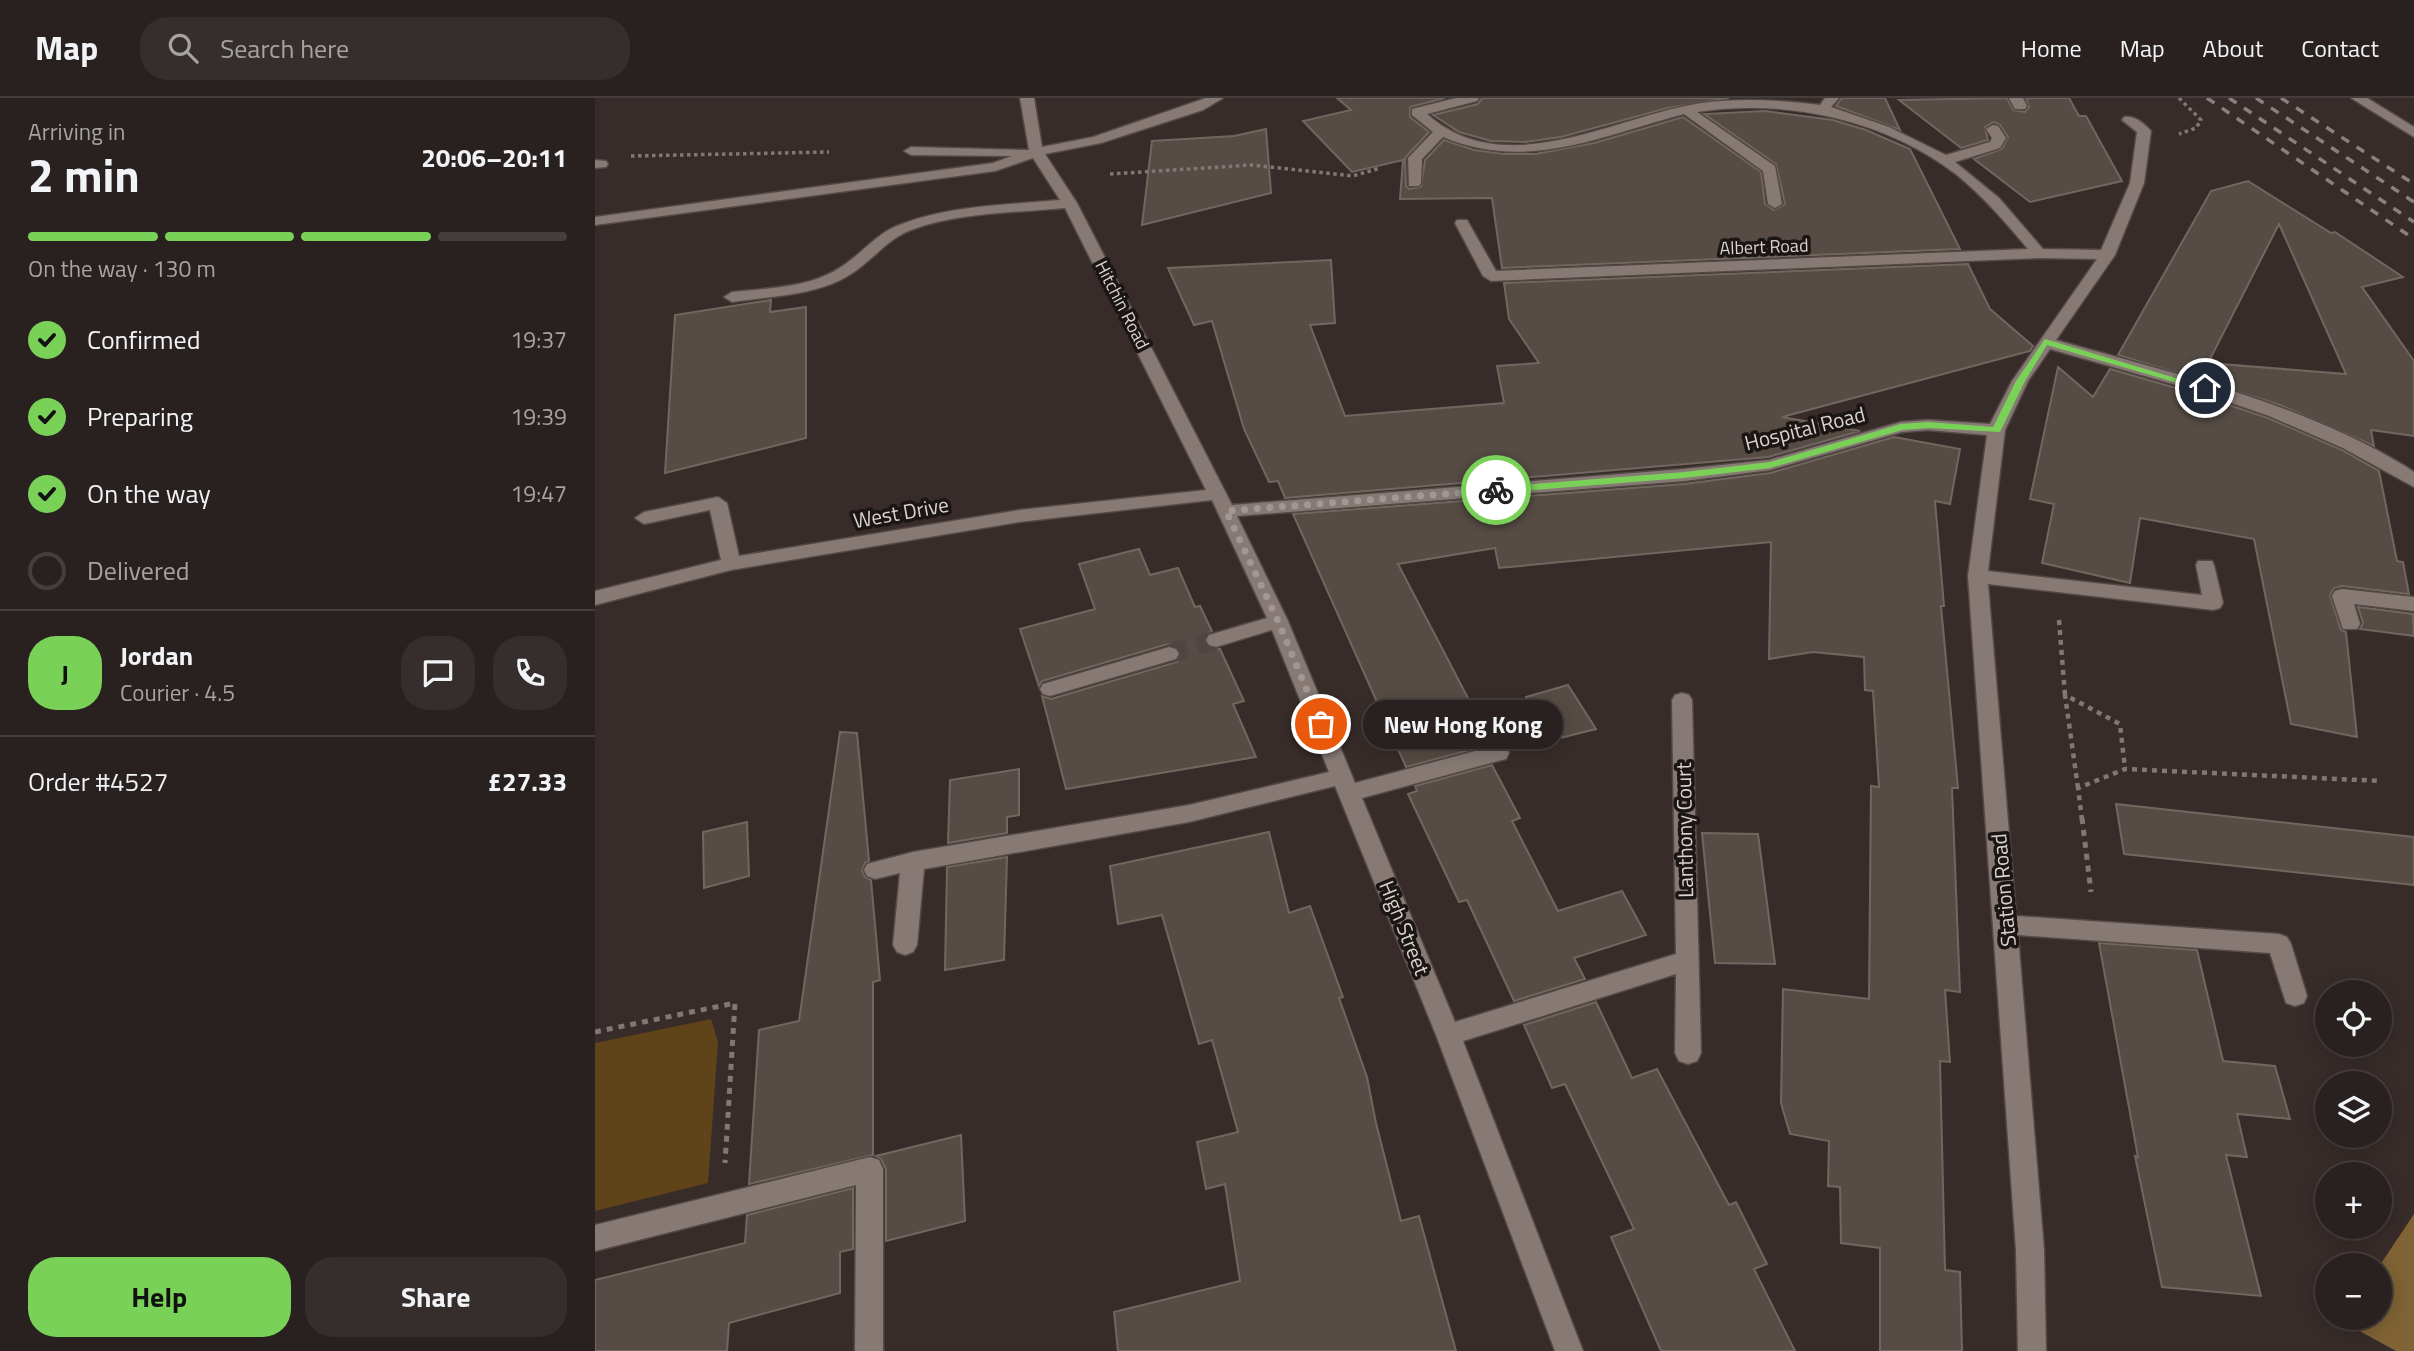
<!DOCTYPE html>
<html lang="en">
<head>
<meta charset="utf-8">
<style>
  :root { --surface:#29211f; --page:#352e2c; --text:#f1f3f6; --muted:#a5a3a4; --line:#453e3d; --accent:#7ad157 }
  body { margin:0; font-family:"Titillium Web",sans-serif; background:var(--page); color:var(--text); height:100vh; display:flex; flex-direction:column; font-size:26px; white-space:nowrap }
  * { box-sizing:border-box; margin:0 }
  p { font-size:23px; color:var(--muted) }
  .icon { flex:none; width:38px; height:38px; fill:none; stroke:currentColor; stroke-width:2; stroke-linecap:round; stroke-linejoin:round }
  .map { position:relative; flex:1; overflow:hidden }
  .panel { display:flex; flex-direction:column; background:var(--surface); width:595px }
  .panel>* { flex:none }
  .fabs { position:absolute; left:1720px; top:882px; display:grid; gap:14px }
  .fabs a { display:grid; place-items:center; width:77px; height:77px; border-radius:50%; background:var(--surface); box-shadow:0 4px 18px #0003,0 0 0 2px var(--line); font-size:35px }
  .pin { position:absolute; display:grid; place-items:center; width:60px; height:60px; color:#fff; margin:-30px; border:4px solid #fff; border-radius:50%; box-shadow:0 2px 7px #0007 }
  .courier { position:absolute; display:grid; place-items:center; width:70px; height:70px; margin:-35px; border:5px solid #7ad157; border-radius:50%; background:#fff; color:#222; box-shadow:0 2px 9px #0007 }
  .bubble { position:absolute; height:49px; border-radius:24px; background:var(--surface); box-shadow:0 4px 18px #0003,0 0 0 2px var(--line); font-size:23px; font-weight:700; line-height:49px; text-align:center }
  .overview em { font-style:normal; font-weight:700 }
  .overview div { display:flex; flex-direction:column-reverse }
  .overview { display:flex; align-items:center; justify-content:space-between; height:119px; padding:0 28px }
  h1 { font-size:46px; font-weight:700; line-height:52px }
  .bar { display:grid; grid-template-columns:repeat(4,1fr); gap:10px 7px; align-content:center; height:84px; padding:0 28px }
  .bar i { height:9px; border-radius:5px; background:var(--line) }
  .bar .on { background:var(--accent) }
  .bar p { grid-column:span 4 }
  .line { display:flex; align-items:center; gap:18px; padding:0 28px; border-top:2px solid var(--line) }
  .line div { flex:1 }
  .round { display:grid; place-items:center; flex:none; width:74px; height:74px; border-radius:28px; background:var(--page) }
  ol { padding:0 28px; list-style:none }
  li { display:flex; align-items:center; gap:21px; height:77px }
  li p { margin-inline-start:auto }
  li .icon { padding:7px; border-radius:50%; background:var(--accent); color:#111; stroke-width:4 }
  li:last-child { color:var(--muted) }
  li i { width:38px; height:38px; border:4px solid var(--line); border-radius:50% }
  .cta { display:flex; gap:14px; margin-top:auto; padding:14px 28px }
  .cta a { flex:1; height:80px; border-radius:28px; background:var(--accent); color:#111; font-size:28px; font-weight:700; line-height:80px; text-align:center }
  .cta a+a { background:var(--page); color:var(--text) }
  header { display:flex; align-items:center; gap:42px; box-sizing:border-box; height:98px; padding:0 35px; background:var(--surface); border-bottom:2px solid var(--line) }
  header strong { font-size:33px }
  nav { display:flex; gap:38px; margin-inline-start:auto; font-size:24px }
  .search { width:490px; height:63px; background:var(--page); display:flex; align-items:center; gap:18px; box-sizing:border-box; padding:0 24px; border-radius:28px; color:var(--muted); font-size:26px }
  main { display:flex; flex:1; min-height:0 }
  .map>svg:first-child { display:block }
</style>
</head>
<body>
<header>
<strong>Map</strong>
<div class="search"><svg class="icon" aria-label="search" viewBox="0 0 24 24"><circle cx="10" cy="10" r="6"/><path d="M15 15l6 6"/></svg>Search here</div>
<nav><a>Home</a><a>Map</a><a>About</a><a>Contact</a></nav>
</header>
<main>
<section class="panel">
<div class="overview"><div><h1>2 min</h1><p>Arriving in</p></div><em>20:06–20:11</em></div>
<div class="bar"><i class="on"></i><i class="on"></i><i class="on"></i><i></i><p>On the way · 130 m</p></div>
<ol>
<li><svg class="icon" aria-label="check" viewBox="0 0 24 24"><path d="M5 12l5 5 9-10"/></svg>Confirmed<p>19:37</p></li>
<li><svg class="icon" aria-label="check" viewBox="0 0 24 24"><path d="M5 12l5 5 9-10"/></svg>Preparing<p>19:39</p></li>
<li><svg class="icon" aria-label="check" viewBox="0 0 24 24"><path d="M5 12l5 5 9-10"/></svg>On the way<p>19:47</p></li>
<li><i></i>Delivered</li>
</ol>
<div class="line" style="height:126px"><b class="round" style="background:var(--accent);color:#111">J</b><div><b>Jordan</b><p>Courier · 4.5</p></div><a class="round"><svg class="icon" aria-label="chat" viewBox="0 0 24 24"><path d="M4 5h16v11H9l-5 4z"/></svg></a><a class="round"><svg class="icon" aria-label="phone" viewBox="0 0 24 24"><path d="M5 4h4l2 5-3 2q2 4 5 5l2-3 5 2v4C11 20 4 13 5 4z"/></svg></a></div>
<div class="line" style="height:91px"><div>Order #4527</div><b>£27.33</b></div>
<div class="cta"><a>Help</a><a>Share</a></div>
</section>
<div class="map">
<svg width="1819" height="1253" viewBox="0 0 1819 1253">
  <rect width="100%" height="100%" fill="#372c29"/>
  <path fill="#5e4418" d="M116,921L123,944L113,1085L0,1113V945Z"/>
  <path fill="#7f6335" d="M1819,1116V1253H1801L1748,1224L1750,1220H1785V1167Z"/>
  <path fill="#564c45" stroke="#71675f" stroke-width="2" fill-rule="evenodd" d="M742,0H850L815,9V19L834,34L810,60L811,88L814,91L826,89L830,62L849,42L879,52L909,56H940L999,45L1088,19L1166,74L1170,106L1179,112L1190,106L1181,66L1109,16L1170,13L1238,22L1271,32L1315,51L1365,151L907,170L897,100L805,101L808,62L757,74L708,23L756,12Z
    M887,0H1134L1073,10L966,39L930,44L896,43L864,34L838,17L883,6Z
    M1247,0H1290L1305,32L1241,8Z
    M1412,0L1418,12L1430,14L1434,9L1431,0H1474L1484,18H1491L1527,83L1435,104L1379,61L1407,51L1413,39L1405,27L1399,24L1390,29L1393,42L1366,50L1304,2Z
    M671,31L676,95L547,127L557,43L639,38Z
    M1653,83L1736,135L1740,134L1808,179L1767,189L1819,263V338L1776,332L1779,348L1685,307L1523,257L1616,93ZM1684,126L1751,276L1613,265Z
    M736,162L740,225L715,227L750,318L909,305L902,268L944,265L914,221L909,185L1373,166L1395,211L1438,248L1435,253L1187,319L1265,333L1173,359L690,400L683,383L674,384L649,331L617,223L599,227L573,170Z
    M176,202L175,214L211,209V340L70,375L80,217Z
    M1463,269L1498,299L1515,271L1598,295L1673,320L1747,352L1784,373L1802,463L1808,464L1814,496L1747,488L1739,490L1735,497L1746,532L1751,534L1762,639L1696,626L1659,441L1545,420L1535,485L1447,465L1459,406L1435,401Z
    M1299,339L1365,351L1355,406L1340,403L1349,508H1346L1363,690H1357L1365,894L1350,892L1355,964L1345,963L1350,1172L1365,1174L1367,1253H1285V1150L1246,1145L1245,1089L1233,1088L1234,1043L1195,1036L1186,1005L1188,891L1274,901L1276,688L1284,689L1278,593L1270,592L1269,559L1218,554L1174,561L1176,444L904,470L900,450L803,466L897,646L811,669L698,416L1089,386L1175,375Z
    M544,451L555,477L583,470L600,509L605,508L617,533L612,536L609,543L613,550L625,551L649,603L638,606L661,659L471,691L447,598L456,601L582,564L586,555L582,548L573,546L447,583L444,588L425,531L500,511L484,466Z
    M1763,509L1818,516L1819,538L1765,531L1768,525Z
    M973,587L1001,631L941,646L931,599Z
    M245,634L262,635L274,763L270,765L267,773L270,779L276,782L285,882L278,884V1057L154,1086L164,932L204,923Z
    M897,667L925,720L917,723L963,813L1027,793L1051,837L979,860L990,881L919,903L872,802L864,804L813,696L822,693L820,688Z
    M424,671V717L412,719V735L353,745L355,682Z
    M1521,706L1819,739V787L1529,756Z
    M152,724L154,778L109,790L108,734Z
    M674,734L694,815L715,808L748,899L744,900L772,979L781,1025L806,1123L824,1118L861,1253H523L519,1214L645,1183L630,1086L611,1091L602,1044L643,1034L617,942L604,946L567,817L523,826L515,768Z
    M1107,735L1163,736L1180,866L1120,865Z
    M412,759L409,862L350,872L352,769Z
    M1504,845L1602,852L1628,963L1680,968L1695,1021L1642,1016L1652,1059L1631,1057L1666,1198L1567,1189L1540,1058L1543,1059Z
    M1001,904L1037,980L1062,971L1134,1107L1141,1104L1172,1166L1159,1171L1200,1253H1066L1016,1139L1039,1131L970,986L957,990L929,927Z
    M366,1037L370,1123L291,1143V1071L286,1061L281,1058Z
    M258,1090V1151L245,1154V1195L134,1225L132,1253H0V1182L150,1145L152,1117Z"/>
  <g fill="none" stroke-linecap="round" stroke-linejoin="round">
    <path stroke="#4f4542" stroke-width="19" stroke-dasharray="19 10" stroke-linecap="butt" d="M574,556L621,542"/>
    <defs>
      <path id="minor" d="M425,0H439L447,49L498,39L611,0H628L608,12L506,45L450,56L482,105L637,407L1089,371L1174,362L1306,324L1333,322L1395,326L1417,283L1502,161L1444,160L896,183L888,178L860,125L862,122H872L901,173L1433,151C1411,125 1389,99 1362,77C1291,22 1191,0 1102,14L1180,68L1187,106L1180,110L1173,106L1168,73L1089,16C1006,38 932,74 848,39L827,61L826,85L824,88H814L813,60L838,34L817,17V11L861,0H884L882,3L832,16C911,86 1019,18 1107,5C1146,0 1186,2 1225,7L1230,0H1244L1236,9L1294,29L1351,57L1395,44L1397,40L1391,31L1398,27L1403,28L1411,40L1405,50L1360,64L1404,100L1448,151L1506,152L1535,85L1542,34L1527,22L1529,19C1539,17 1550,26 1556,33L1549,85L1520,157L1461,242C1580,276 1704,304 1810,368L1819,374V389L1748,350L1674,318L1599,292L1455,251L1433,283L1410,332L1393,473L1607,497L1601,467L1603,463H1617L1619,467L1628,505L1625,510L1618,512L1393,486L1421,818L1684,836L1692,839L1696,846L1712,898L1709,905L1700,908L1691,905L1675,855L1423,837L1449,1152L1451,1253H1423L1421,1152L1373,478L1392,337L1333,332L1307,334L1175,372L1089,383L642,418L693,523L760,685L903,647L911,649L914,655L911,661L903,663L767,700L860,924L1081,856L1077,602L1080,597L1087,595L1094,597L1097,602L1106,955L1102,963L1093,966L1084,963L1080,955L1081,876L868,943L988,1253H960L841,937L740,688L594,724L329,771L322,847L318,854L310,857L302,854L298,847L305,775L280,781L272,778L269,772L272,766L318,754L594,707L734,674L677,532L621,549L614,547L611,542L614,537L672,520L617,402L424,424L136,472L0,507V493L126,462L115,412L49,426L40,420L49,414L123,399L132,405L144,458L424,412L611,392L470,110C419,115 365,114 316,132C292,141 277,163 256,176C222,198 176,198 137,204L129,199L137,194C173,190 215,190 246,169C267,156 282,134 307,126C357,107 413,107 465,102L438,60L400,73L0,127V119L398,65L417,58L316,57L309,53L316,49L434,52Z
        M1414,0H1428L1432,8L1430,11H1420Z
        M1756,0H1772L1819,29V39Z
        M0,62L11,63L13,66L11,69L0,70Z
        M1747,491L1819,499V513L1759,506L1765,526L1762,531H1748L1737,498L1740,493Z
        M574,549L581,551L584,556L581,561L455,598L448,596L445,591L448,586Z
        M275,1059L284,1062L288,1071V1253H260L261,1087L0,1153V1127Z"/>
    </defs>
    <use href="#minor" stroke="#534946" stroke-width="3"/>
    <path stroke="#817875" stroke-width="3.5" stroke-dasharray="3.5 3.5" stroke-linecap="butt" d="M1584,0L1606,22L1601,30L1584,36
      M36,58L234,54
      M515,76L657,67L758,78L785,70"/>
    <path stroke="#817875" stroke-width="4.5" stroke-dasharray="5 5" stroke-linecap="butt" d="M1464,522L1470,597
      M1483,690L1470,597L1525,626L1530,671
      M1487,722L1483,690L1530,671L1786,683"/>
    <path stroke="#817875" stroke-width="5" stroke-dasharray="6 6" stroke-linecap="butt" d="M1487,720L1496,794
      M0,934L140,905L130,1065"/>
    <use href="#minor" fill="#877a75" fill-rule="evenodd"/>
    <path stroke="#8a807e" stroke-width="3.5" stroke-dasharray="9 9" stroke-linecap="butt" d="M1612,0L1819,141
      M1634,0L1819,124
      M1661,0L1819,104
      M1686,0L1819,86"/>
  </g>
  <path fill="#7ad157" d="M1450,241L1614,290L1607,292L1452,247L1430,283L1405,334L1333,330L1307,332L1175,370L1089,380L901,395L896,392L901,389L1089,374L1175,364L1306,326L1333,324L1398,329L1421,283Z"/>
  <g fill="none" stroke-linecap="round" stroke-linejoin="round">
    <path stroke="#a19896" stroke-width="7" stroke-dasharray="0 12.6" d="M726,626L683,523L631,413L901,392"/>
  </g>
  <g text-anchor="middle" stroke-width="7" stroke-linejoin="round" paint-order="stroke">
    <g font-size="18" fill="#dad2d0" stroke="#1b1614">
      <text transform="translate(1169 149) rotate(-2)" y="6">Albert Road</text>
      <text transform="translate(527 207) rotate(63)" y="6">Hitchin Road</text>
    </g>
    <g font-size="21" fill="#dad2d0" stroke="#1b1614">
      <text transform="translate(1210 331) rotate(-14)" y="7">Hospital Road</text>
      <text transform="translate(306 415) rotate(-10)" y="7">West Drive</text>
      <text transform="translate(1090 732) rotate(-91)" y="7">Lanthony Court</text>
      <text transform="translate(1409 792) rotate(-95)" y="7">Station Road</text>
      <text transform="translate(809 830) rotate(68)" y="7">High Street</text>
    </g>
  </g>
</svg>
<div class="fabs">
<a><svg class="icon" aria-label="locate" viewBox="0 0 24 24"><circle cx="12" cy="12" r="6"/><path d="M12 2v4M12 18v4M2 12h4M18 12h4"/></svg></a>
<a><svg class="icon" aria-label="layers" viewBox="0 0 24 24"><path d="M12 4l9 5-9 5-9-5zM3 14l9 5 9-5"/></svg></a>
<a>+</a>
<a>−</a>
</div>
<div class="pin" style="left:726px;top:626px;background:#ea580c"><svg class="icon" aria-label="bag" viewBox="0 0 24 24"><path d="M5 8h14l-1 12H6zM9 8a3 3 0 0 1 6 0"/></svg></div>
<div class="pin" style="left:1610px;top:290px;background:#1f2937"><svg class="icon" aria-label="home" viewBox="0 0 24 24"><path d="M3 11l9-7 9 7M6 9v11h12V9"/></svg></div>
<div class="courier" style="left:901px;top:392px"><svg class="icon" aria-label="bike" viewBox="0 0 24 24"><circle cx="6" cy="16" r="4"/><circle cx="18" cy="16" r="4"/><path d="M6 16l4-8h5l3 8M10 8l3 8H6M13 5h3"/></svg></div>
<div class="bubble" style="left:768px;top:602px;width:200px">New Hong Kong</div>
</div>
</main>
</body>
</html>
